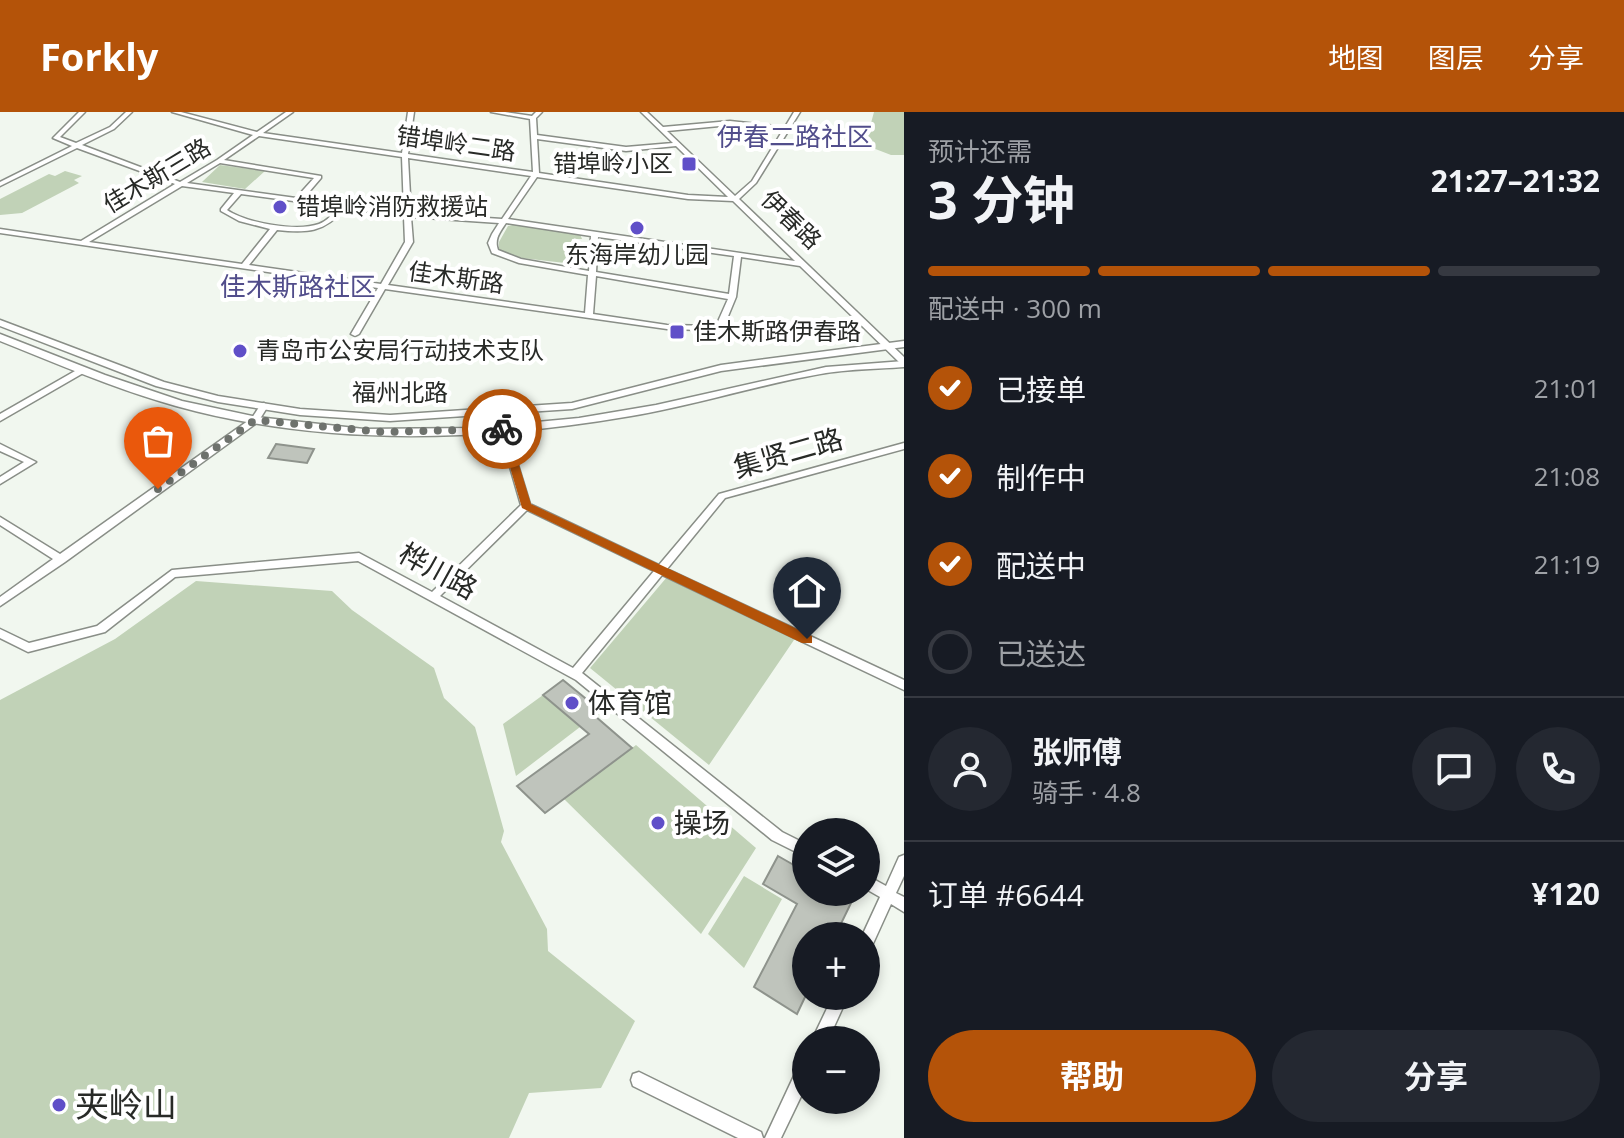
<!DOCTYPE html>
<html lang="zh">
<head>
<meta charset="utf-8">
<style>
  :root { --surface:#171b24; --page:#242831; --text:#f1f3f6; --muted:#9ea1a6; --line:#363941; --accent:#b45309 }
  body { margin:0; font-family:"Open Sans","Noto Sans SC",sans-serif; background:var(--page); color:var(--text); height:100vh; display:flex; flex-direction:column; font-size:30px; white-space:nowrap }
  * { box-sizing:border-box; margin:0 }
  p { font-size:26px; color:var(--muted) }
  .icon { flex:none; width:44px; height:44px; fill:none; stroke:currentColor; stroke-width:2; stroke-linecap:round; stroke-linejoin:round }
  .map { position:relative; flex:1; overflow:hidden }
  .drawer { display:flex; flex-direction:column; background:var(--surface); width:720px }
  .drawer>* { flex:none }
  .tools { position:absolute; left:792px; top:706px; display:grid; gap:16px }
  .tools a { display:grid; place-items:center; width:88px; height:88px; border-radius:50%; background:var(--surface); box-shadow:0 4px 12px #0003; font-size:40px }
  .pin { position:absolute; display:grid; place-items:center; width:68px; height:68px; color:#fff; margin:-82px -34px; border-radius:50% 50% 50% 0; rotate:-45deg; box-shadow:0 0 8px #0007 }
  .pin .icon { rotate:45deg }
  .courier { position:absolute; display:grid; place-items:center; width:80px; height:80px; margin:-40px; border:6px solid #b45309; border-radius:50%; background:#fff; color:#222; box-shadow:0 2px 10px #0007 }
  .overview em { font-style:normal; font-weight:700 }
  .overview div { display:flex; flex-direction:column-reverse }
  .overview { display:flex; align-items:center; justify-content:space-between; height:136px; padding:0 24px }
  h1 { font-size:52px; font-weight:700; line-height:60px }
  .bar { display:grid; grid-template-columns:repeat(4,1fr); gap:12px 8px; align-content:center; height:96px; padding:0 24px }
  .bar i { height:10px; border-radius:6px; background:var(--line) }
  .bar .current { background:var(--accent) }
  .bar p { grid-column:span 4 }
  .line { display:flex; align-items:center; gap:20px; padding:0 24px; border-top:2px solid var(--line) }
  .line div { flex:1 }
  .round { display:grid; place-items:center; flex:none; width:84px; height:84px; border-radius:42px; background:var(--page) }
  ol { padding:0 24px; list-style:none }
  li { display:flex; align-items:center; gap:24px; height:88px }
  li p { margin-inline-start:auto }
  li .icon { padding:8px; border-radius:50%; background:var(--accent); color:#fff; stroke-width:4 }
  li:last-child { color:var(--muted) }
  li i { width:44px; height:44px; border:4px solid var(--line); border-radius:50% }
  .primary-button { display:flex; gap:16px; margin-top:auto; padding:16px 24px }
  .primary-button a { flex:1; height:92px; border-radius:48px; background:var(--accent); color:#fff; font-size:32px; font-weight:700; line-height:92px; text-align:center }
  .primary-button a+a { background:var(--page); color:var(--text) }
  header { display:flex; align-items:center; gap:48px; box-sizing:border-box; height:112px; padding:0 40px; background:var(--accent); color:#fff }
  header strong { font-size:38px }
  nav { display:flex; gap:44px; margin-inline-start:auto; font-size:28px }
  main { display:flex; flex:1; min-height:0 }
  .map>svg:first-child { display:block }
</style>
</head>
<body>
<header>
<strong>Forkly</strong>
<nav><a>地图</a><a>图层</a><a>分享</a></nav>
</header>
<main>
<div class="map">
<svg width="904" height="1026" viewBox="0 0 904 1026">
  <rect width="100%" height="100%" fill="#f1f7ef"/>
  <path fill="#c1d2b7" d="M874,0H904V43H891L865,33Z
    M220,53L265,59L245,77L202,70Z
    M65,59L82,64L74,68L79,71L22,101L0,103V87L49,62L55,64Z
    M517,112L580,122L582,127H572L570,146L582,147V153L522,146L499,138V130L508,114Z
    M667,465L796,525L709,653L590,556Z
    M196,469L332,479L352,498L434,556L444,586L475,615L504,719L501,730L547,817L548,839L635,909L601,976L529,981L509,1026H0V588L115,527Z
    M543,583L580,615L516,664L503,612Z
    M636,633L756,736L701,822L564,687Z
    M744,764L782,787L744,856L708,822Z"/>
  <path fill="#bfc4bc" stroke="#8e938c" stroke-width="2" d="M276,332L314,337L307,351L268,346Z
    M563,568L601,599L595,604L632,636L545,701L517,674L589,622L543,583Z
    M778,744L806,760V780H840L853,787L835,824H806V883L797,902L754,875L797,792L763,772Z"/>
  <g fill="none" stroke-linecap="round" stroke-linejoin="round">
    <defs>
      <path id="minor" d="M79,0H85L60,25L76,31L110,15L126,0H132L114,17L82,33L180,70L217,48L253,23L172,0H181L257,20L286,0H293L263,21L402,41L408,0H414L408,42L533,60L530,7L491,0H505L532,4L536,0H542L536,6L537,23L626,35L673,31L641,0H647L663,15L730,9L785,15L794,0H800L756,71L739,87L904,245V252H901L859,211L773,220L667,217L385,177L359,222L355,224L351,222L378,176L0,121V117L81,129L175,72L77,36L0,74V70L72,34L53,26ZM730,13L783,18L752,69L735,84L667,19ZM259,24L402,45L404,100L303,87L321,66V64L224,48ZM537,27L626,39L676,34L728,85L688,83L539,61ZM408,46L531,64L502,107L411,101ZM220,51L314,66L296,86L187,71ZM537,65L688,87L733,89L795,149L508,107ZM182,74L234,81L221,97V99L239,109L270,117L242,152L89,130ZM241,82L338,95C333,102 327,109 319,112C297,120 246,111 227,98ZM345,96L404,105L405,130L381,172L249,153L277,118C307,121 324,121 345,96ZM411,105L499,111L492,122L488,131L492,141L519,151L588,163L585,201L388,173L413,130ZM506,111L591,124L589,159L521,147L498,138C494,127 500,120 506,111ZM598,125L734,144L729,182L596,160ZM741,145L800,154L855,207L773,216L724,214L736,185ZM596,164L728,187L716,214L667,213L593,202Z
        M82,255L85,256V260L0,309V302Z
        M264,291L268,294L258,310L65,450L0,494V485L53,447L0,413V405L60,442L252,306L261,292Z
        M503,314L507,317L530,392L659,453L719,382L904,331V337L725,386L667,457L904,568V578L662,463L582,561L782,720L806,732V745L772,728L576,568L358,449L175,465L105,520L28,540L0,526V517L29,531L97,514L172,458L359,441L432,480L521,393L499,317ZM527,398L654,459L573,556L440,484Z
        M0,332L36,350L0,372V365L24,350L0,339Z
        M904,743V764L896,781L904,785V800L891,792L871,836L866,838V824H862L880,785L866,777V763L886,774L899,745Z
        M833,884H848L828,928H812Z
        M806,949V974L781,1026H765L800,951Z
        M639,960L761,1020L763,1026H738L633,974L631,968L633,962Z"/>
      <path id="major" d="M0,208L164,270L218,284L300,297L390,303L572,291L721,253L904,229V235L721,259L572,297L390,309L300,303L218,290L156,274L0,214Z
        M0,222L105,263L182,289L257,305L364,317L472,316L579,306L656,293L826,255L904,249V255C878,257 852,257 826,261C760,272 697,293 631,304C480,330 324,335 176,294C115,277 58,252 0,229Z"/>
    </defs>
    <use href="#minor" stroke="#898e87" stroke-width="3"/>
    <use href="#major" stroke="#898e87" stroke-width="3"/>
    <use href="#minor" fill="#fff" fill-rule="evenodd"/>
    <use href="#major" fill="#fff" fill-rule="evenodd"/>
  </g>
  <path fill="#b45309" d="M498,315L508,317L531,392L812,524V531H802L522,396Z"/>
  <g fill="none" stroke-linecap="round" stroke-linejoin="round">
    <path stroke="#6e726d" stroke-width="8" stroke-dasharray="0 14.4" d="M158,377L255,308L382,320L502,317"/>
  </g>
  <g fill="#604fc8" stroke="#fff" stroke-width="3">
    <rect x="681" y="44" width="16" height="16" rx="4"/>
    <circle cx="280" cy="95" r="8"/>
    <circle cx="637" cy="116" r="8"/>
    <rect x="669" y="212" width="16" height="16" rx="4"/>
    <circle cx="240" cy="239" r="8"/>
    <circle cx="572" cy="591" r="8"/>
    <circle cx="658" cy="711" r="8"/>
    <circle cx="59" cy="993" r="8"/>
  </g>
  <g text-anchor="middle" stroke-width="8" stroke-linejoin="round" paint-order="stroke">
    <g font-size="24" fill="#282a27" stroke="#fff">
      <text transform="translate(456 32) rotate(8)" y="8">错埠岭二路</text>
      <text transform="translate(157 64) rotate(-31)" y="8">佳木斯三路</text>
      <text transform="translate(791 108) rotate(44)" y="8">伊春路</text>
      <text transform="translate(456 166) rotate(8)" y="8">佳木斯路</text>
      <text x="400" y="289">福州北路</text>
    </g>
    <g font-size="24" fill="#282a27" stroke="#fff" text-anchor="start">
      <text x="673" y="60" text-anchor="end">错埠岭小区</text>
      <text x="296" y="103">错埠岭消防救援站</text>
      <text x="637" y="151" text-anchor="middle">东海岸幼儿园</text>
      <text x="693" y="228">佳木斯路伊春路</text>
      <text x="256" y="247">青岛市公安局行动技术支队</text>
    </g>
    <g font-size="26" fill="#514d8b" stroke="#fff">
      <text x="795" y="34">伊春二路社区</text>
      <text x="298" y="184">佳木斯路社区</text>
    </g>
    <g font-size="28" fill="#282a27" stroke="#fff">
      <text transform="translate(788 341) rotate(-16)" y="10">集贤二路</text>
      <text transform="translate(438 459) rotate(29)" y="10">桦川路</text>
    </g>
    <g font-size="28" fill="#282a27" stroke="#fff" text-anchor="start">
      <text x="588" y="601">体育馆</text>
      <text x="674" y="721">操场</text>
    </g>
    <g font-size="34" fill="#282a27" stroke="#fff" text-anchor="start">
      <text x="75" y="1005">夹岭山</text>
    </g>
  </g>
</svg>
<div class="tools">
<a><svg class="icon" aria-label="layers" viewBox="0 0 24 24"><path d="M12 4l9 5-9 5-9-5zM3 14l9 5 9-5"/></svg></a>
<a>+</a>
<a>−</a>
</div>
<div class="pin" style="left:158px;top:377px;background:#ea580c"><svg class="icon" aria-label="bag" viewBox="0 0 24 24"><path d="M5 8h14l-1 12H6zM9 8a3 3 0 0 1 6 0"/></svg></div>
<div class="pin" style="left:807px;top:527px;background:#1f2937"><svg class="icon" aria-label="home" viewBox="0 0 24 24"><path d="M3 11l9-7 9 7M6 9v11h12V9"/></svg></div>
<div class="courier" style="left:502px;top:317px"><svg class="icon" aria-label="bike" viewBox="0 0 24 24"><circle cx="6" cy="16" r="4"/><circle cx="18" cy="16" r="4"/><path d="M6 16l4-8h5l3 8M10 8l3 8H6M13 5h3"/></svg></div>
</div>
<section class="drawer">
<div class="overview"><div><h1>3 分钟</h1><p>预计还需</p></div><em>21:27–21:32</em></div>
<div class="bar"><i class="current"></i><i class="current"></i><i class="current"></i><i></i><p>配送中 · 300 m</p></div>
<ol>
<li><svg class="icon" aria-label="check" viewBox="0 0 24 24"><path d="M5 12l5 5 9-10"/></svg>已接单<p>21:01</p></li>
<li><svg class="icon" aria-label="check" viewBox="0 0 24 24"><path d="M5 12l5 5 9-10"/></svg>制作中<p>21:08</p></li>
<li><svg class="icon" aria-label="check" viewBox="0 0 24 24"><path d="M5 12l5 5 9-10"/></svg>配送中<p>21:19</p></li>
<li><i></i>已送达</li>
</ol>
<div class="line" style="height:144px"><a class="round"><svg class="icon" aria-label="person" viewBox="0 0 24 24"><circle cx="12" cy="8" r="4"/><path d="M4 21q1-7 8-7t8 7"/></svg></a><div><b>张师傅</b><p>骑手 · 4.8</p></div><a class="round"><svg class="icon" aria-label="chat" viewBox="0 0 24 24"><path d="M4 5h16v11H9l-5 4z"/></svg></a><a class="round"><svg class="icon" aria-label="phone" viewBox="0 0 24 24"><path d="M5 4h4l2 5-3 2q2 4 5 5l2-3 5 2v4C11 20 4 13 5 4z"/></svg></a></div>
<div class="line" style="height:104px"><div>订单 #6644</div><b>¥120</b></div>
<div class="primary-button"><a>帮助</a><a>分享</a></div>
</section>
</main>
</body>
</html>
